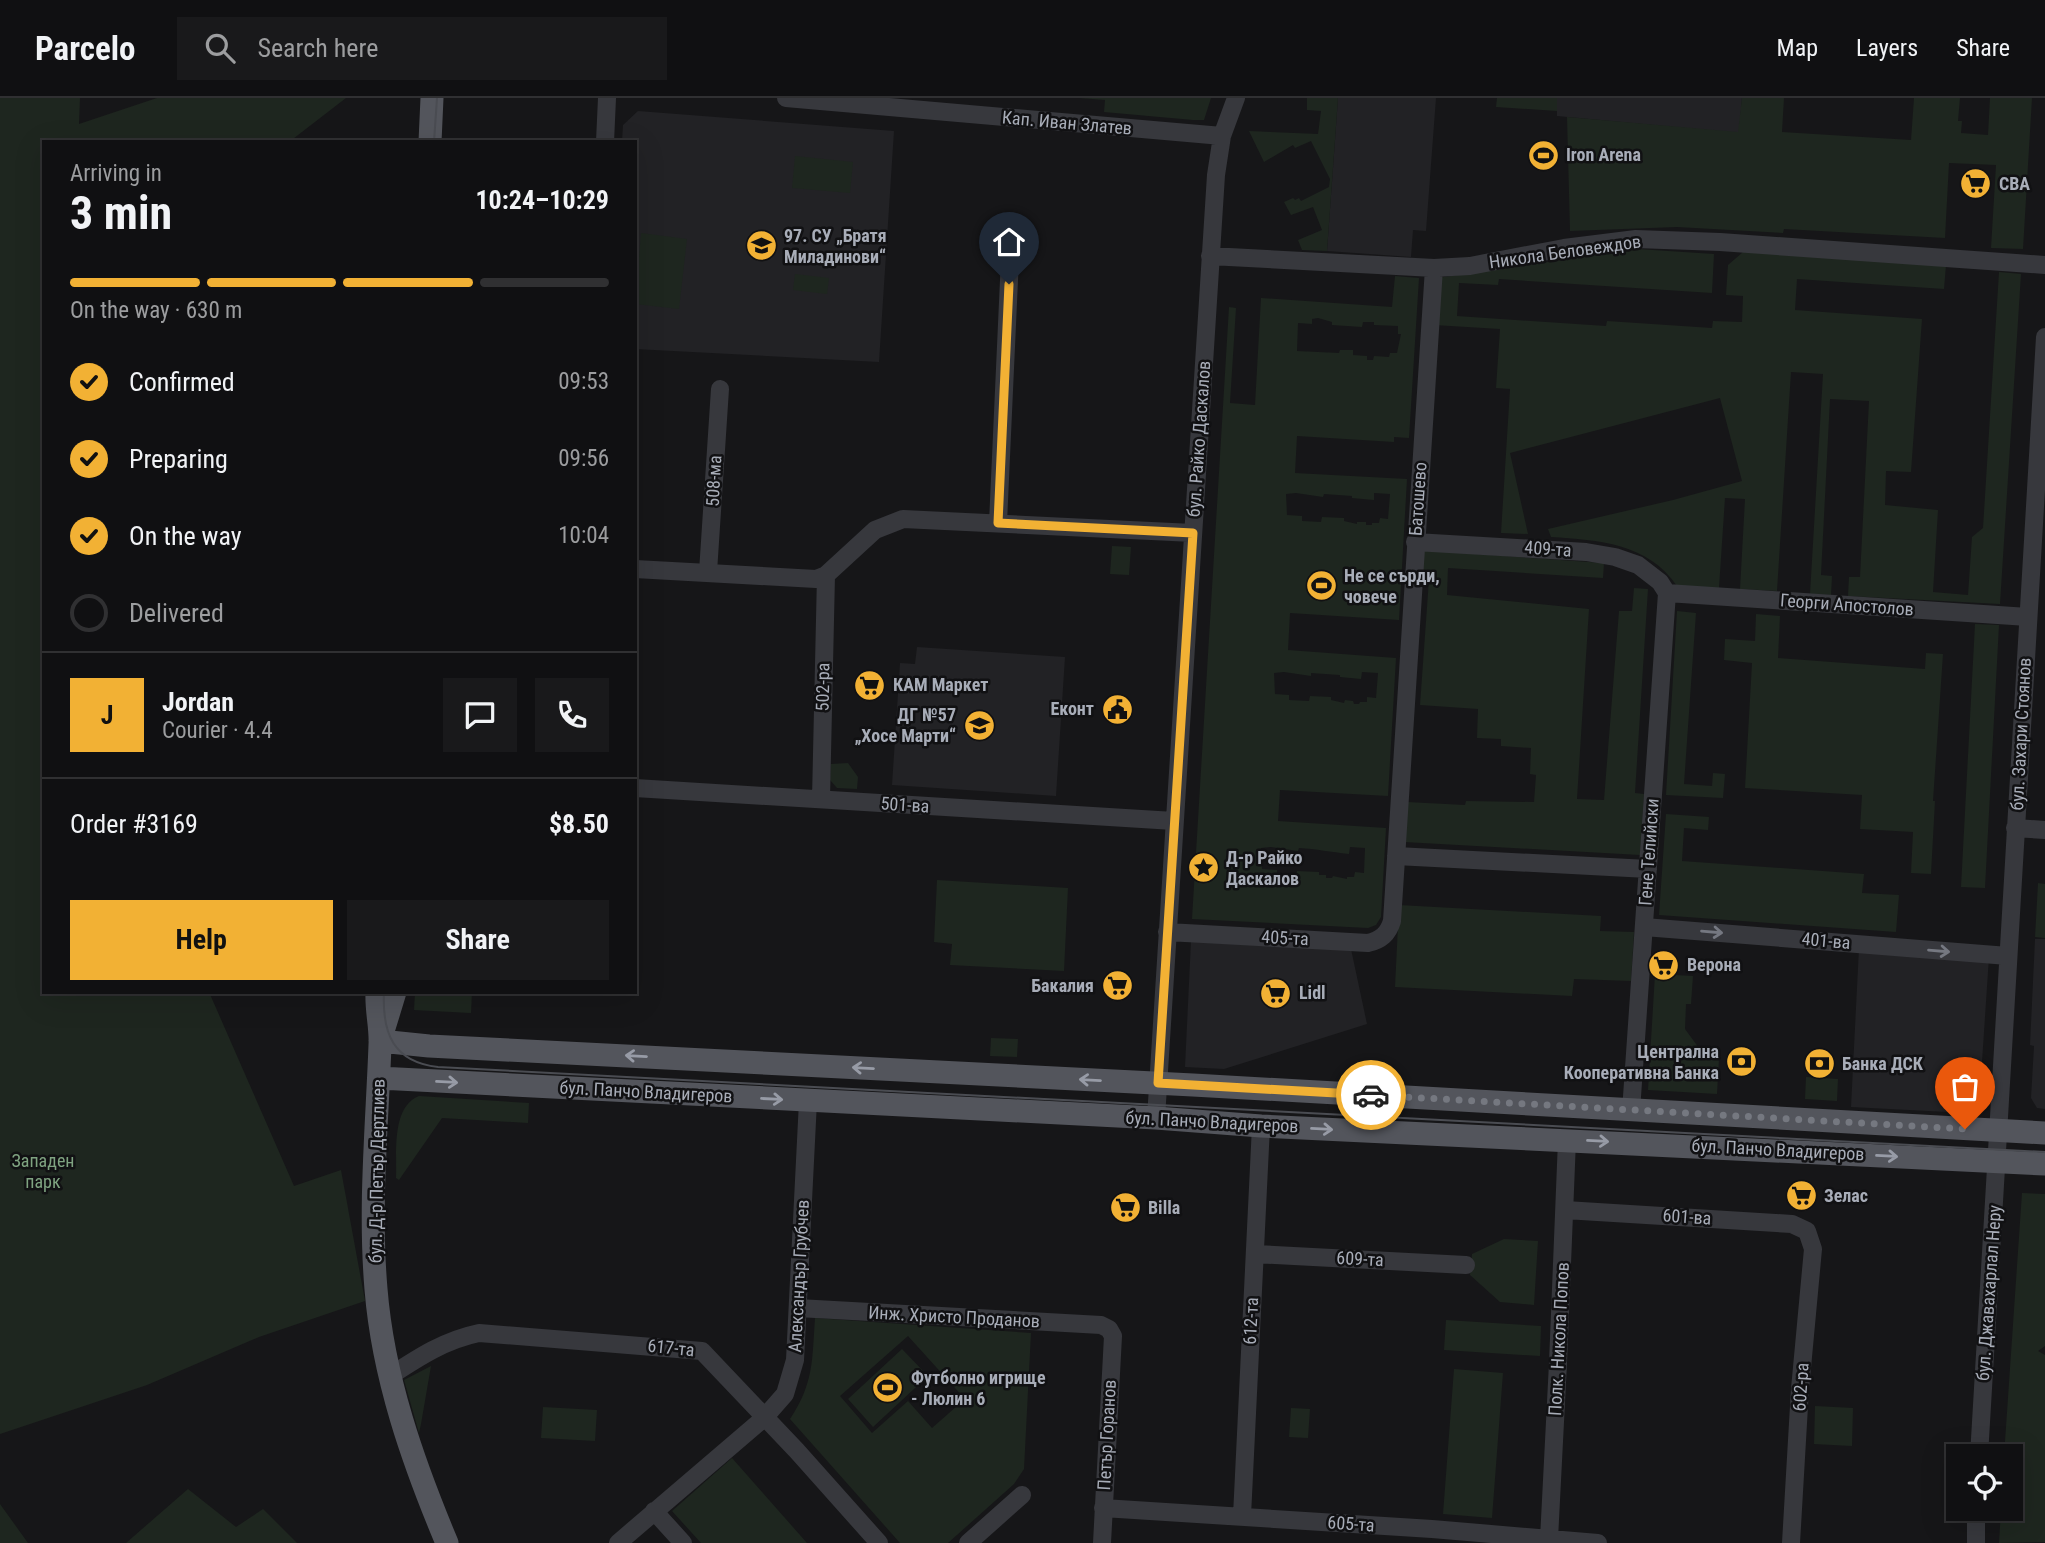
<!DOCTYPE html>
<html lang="en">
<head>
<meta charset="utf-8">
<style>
  :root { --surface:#101012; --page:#19191b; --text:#f1f3f6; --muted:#9c9d9f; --line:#303032; --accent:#f2b134 }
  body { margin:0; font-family:"Roboto Condensed",sans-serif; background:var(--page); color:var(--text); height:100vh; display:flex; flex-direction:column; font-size:26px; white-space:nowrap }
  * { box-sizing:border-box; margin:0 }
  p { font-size:23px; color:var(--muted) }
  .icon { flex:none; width:38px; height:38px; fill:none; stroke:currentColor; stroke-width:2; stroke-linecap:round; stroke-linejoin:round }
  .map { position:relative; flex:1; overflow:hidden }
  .drawer { position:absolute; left:42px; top:42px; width:595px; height:854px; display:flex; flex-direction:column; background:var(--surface); border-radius:0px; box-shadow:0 7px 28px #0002,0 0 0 2px var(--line) }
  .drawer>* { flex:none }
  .controls { position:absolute; left:1946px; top:1346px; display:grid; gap:14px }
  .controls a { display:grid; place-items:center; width:77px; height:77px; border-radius:0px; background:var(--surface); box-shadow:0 7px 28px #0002,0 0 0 2px var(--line); font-size:35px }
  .pin { position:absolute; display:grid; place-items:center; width:60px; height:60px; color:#fff; margin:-72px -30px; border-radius:50% 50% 50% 0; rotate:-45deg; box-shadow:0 0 7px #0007 }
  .pin .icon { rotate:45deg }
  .courier { position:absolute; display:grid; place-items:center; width:70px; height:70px; margin:-35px; border:5px solid #f2b134; border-radius:50%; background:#fff; color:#222; box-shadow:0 2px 9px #0007 }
  .summary em { font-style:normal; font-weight:700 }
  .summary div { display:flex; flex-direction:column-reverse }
  .summary { display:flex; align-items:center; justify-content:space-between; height:119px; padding:0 28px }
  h1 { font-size:46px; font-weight:700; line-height:52px }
  .bar { display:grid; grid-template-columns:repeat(4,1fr); gap:10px 7px; align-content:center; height:84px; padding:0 28px }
  .bar i { height:9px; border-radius:5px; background:var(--line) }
  .bar .selected { background:var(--accent) }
  .bar p { grid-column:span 4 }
  .line { display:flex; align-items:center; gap:18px; padding:0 28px; border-top:2px solid var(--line) }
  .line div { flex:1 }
  .round { display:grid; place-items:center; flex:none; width:74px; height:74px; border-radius:0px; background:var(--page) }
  ol { padding:0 28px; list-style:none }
  li { display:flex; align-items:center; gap:21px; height:77px }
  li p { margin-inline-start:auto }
  li .icon { padding:7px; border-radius:50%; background:var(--accent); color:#111; stroke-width:4 }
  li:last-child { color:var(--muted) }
  li i { width:38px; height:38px; border:4px solid var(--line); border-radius:50% }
  .cta { display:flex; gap:14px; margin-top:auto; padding:14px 28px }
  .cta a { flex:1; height:80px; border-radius:0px; background:var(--accent); color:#111; font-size:28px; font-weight:700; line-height:80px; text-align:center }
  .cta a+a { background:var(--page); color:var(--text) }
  header { display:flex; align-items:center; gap:42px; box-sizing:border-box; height:98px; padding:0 35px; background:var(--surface); border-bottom:2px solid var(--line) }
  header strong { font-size:33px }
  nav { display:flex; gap:38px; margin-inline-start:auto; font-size:24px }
  .search { width:490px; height:63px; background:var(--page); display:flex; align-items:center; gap:18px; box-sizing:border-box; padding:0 24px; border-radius:0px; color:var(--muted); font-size:26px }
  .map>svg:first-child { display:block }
</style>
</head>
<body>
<header>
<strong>Parcelo</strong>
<div class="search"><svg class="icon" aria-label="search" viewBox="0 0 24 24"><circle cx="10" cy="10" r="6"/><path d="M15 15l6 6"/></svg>Search here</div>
<nav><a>Map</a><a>Layers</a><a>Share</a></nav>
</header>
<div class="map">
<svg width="2045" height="1445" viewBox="0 0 2045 1445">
  <rect width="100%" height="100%" fill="#161618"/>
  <path fill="#222225" d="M1338,0H1436L1426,133L1413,132L1411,159L1327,153Z
    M1557,0H1742L1739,35L1557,18Z
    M638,13L894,33L879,264L635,251V44H622L623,27Z
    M917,549L1065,559L1056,698L892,687L900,565L915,566Z
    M2035,841H2045V1011L2037,1010L2031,1000L2034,948L2030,947Z
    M1191,843L1351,851L1367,926L1224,971L1185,969Z
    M1859,850L1989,859L1980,994L1978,1007L1973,1012L1967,1015L1851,1009Z"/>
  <path fill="#1e261f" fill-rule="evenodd" d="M0,0H80L79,26L157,0H346L289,44H44V894H209L294,1088L341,1072L365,1203L259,1239L147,1287L0,1336Z
    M1079,0H1211L1204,22H1193L1104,14L1105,2Z
    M1307,0H1338L1327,153L1302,152L1298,142L1322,132L1313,109L1291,117L1284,104L1293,100L1295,102L1299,100L1301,103L1329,89L1330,81L1311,43L1295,50L1293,47L1264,64L1249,33L1318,36L1321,13L1307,12Z
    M1497,0H1557V13L1496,9Z
    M1742,0H1784L1782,34L1911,42L1914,0H1960L1958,23H1962L1961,35L1988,37L1990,0H2032L2023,151L1991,150L1996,67L1949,65L1945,140L1784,131L1783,135L1677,129L1570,133L1567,19L1738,34Z
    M795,58L853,64L850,95L792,90Z
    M641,135L687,141L679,211L635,206Z
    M1638,151L1714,156L1712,195L1499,181L1498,187L1459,185L1457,218L1606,228L1607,223L1712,230L1713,223L1742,224L1743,198L1726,197L1728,167L1743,154L1946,167L1944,191L1797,181L1795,212L1922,221L1911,374L1886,373L1885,407L1938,412L1933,494L1968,497L1972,439L1983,430L1999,174L2021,176L2000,506L1848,498L1849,479H1860L1869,303L1830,301L1821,477L1832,478L1831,497L1810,496L1823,276L1791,274L1777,493L1740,491L1745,401L1725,400L1719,490L1677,488C1648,445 1598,442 1551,439L1548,431L1673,402L1742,383L1720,300L1510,355L1528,436L1501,435L1510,291L1496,290L1500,231L1434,227L1437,180Z
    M795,176L829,180L827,196L793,192Z
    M1395,178L1419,180L1409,340L1394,339V344L1297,338L1295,375L1407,381L1399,522L1290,515L1288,552L1396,560L1388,698L1280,692L1278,723L1386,730L1381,819L1376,827L1368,830L1192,821L1229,209L1236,210L1230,305L1255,307L1261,200L1392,209ZM1318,220L1332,224V227L1362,229L1363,224H1374V227L1398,228V236H1401L1397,255H1390L1389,259L1374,258L1373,262H1367V258L1353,257V252H1340L1339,255L1297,253L1298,225L1312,226V221ZM1296,395L1323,399L1324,396C1333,397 1343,397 1352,398V400L1374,402V395L1390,396L1388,421L1380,420L1379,425H1372V427H1366V424H1357V426L1344,423V420L1322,419L1321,424L1302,423V418L1287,417L1286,396ZM1284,574L1311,578V575C1320,576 1330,576 1340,577V579L1361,581L1362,574L1378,575L1376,600L1367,599V604H1360L1359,606H1354L1353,603L1345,602L1344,605L1331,602V599L1310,598L1309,603L1289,602V597L1275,596L1274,575ZM1271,749L1298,753L1299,750C1317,751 1330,754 1349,756L1350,749L1365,750L1364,775L1355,774L1354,779H1347V781L1333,778L1332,780H1326V777H1319V774L1297,773L1296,778L1277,777V772L1262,771L1261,750Z
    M1112,448L1131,449L1129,477L1110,476Z
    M1419,452L1604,465L1603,480L1448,470L1447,497L1589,511L1577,701L1604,702L1619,513H1632L1634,490L1648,491L1635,695L1644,696L1640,757L1404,744L1407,704L1465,707L1466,703L1534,704L1536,677L1530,676L1531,650L1501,648V641L1477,640L1478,611L1420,607L1429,481L1417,480Z
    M1677,513L1696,515L1684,686L1712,688L1713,675L1725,676L1723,700L1666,697Z
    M1756,516L1780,518L1778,560L1925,571L1926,555L1943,556L1933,703H1935L1931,776L1911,775L1913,734L1860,731L1862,697L1745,690L1752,565L1724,562L1725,541L1755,543Z
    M1975,526L1999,527L1985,790L1961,789Z
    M848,665L858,679L857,691L837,690L830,682L831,666Z
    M1666,716L1709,719L1708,732L1684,730L1682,763L1864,776L1862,795L1899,797L1896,834L1659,817Z
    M937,782L1068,790L1064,873L950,867L952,846L934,844Z
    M2038,785L2045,786V840L2035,839Z
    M1399,807L1601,818L1600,833L1634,834L1631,883L1574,881L1572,898L1395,889Z
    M1655,876L1693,878L1691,906H1686L1685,931L1707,961H1719L1717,996L1648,992Z
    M415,894H472L471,915L414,912Z
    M991,940L1018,941L1017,959L990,958Z
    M1806,979L1838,981L1837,1003L1805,1001Z
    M419,998L529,1005L528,1025L442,1020L399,1082L396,1080C397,1055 391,1009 419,998Z
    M2022,1095L2045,1096V1248L2038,1253L2045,1257V1444L1999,1445L2001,1411L2011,1410V1358H2004Z
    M1504,1141L1538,1143L1534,1207L1500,1204L1470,1177L1472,1156Z
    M815,1220L1031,1235L1024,1371L1014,1386L948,1445H900L790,1321C814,1285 812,1262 815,1220ZM908,1238L965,1301L932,1330L908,1303L872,1335L840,1298Z
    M1446,1222L1541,1228L1540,1258L1444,1252Z
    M902,1251L928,1278L873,1329L848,1301Z
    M431,1268L421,1326L419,1335L404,1282Z
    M1454,1271L1503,1275L1492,1420L1443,1416Z
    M1815,1308L1853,1310L1852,1348L1814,1346Z
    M543,1309L597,1312L595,1343L541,1340Z
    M1291,1310L1310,1311L1308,1340L1289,1339Z
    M732,1360L807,1445H701L672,1413Z
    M188,1391L236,1429L263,1411L297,1445H126Z
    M0,1406L28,1445H0Z"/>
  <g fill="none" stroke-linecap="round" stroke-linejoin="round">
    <path stroke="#37383d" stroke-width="18" d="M786,0L1222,38
      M605,44L607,0
      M1210,158L1434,170L1470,168L1564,150L1636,141L1720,144L2045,167
      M998,425L1010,160
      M1415,444L1586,454L1615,459L1638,467L1660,484L1667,495
      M635,471L816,481L826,477L875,432L903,421L1193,435
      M708,474L720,291
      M1667,495L2028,519
      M635,690L1174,723
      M821,701L826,477
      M2015,730L2045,732
      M1396,758L1648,771
      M1644,829L2008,858
      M1167,834L1368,845C1381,842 1388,836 1392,823L1434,170
      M1631,1013L1667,495
      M1156,1020L1216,77L1222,38L1236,0
      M1565,1112L1792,1126L1807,1133L1813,1151L1800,1291L1791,1445
      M1255,1156L1466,1167
      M798,1210L1101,1227L1109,1231L1113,1238L1102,1445
      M390,1278C419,1259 445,1242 479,1235L702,1253L797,1353L879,1445
      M1979,1358L2045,239
      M1103,1410L1432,1431L1598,1445
      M654,1413L683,1445
      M1242,1418L1261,1028
      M1549,1441L1558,1265L1567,1042
      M618,1445L764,1320L785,1296L795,1262L808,1003
      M968,1445L1022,1397
      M1976,1445V1410"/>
    <path stroke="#53555c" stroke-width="23" d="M430,44L432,0
      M377,894C376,913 381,929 380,947C377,1028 369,1109 376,1191C383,1279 413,1364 447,1445
      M384,930L395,894
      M380,943L429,948L1193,987L2045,1035
      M379,980L1156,1020L1261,1028L2045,1066"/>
    <path stroke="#4a4c52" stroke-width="2" d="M434,44L437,0
      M384,894C382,935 393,964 438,969L2045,1054"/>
  </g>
  <defs><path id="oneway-shaft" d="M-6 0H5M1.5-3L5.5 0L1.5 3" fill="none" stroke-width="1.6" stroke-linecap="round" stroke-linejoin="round" transform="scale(1.75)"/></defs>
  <g stroke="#757881">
    <use href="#oneway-shaft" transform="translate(1712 834) rotate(5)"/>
    <use href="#oneway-shaft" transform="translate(1939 853) rotate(5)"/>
  </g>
  <g stroke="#979ba6">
    <use href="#oneway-shaft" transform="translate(636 958) rotate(-177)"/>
    <use href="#oneway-shaft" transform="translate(863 970) rotate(-177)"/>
    <use href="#oneway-shaft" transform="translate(1090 982) rotate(-177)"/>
    <use href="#oneway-shaft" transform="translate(447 984) rotate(3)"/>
    <use href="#oneway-shaft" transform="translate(772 1001) rotate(3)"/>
    <use href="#oneway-shaft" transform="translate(1322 1031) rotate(3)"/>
    <use href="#oneway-shaft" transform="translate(1598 1043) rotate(3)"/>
    <use href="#oneway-shaft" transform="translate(1887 1058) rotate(3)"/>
  </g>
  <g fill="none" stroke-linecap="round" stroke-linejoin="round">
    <path stroke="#757880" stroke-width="7" stroke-dasharray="0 12.6" d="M1371,997L1965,1031"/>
    <path stroke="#f2b134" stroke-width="9" d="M1009,186L998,425L1193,435L1158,985L1371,997"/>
  </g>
  <defs>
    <symbol id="stadium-disc" viewBox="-11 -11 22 22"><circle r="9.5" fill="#f2b134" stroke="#111113"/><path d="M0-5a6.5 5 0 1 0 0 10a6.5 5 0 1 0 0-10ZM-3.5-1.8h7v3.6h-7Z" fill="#111"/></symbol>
    <symbol id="supermarket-disc" viewBox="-11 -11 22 22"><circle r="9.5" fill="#f2b134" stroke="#111113"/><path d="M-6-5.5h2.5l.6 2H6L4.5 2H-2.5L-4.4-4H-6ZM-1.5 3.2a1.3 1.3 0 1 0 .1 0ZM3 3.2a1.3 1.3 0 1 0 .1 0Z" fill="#111"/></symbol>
    <symbol id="school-disc" viewBox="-11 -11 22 22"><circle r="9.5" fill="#f2b134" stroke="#111113"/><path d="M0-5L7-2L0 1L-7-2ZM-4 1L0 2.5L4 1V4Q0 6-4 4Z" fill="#111"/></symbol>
    <symbol id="civic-disc" viewBox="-11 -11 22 22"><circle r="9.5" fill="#f2b134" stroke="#111113"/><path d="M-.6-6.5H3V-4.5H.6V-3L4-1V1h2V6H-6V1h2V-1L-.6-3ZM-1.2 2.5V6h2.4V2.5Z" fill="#111"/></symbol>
    <symbol id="sight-disc" viewBox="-11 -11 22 22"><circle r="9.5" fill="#f2b134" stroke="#111113"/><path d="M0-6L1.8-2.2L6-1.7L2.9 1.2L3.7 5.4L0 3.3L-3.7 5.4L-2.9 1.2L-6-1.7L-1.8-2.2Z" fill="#111"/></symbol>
    <symbol id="bank-disc" viewBox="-11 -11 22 22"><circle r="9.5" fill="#f2b134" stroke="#111113"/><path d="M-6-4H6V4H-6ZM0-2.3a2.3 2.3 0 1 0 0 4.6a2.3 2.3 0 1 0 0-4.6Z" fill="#111"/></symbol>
  </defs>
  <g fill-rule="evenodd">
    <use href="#stadium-disc" x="1526" y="40" width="35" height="35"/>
    <use href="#supermarket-disc" x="1958" y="68" width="35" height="35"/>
    <use href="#school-disc" x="744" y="130" width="35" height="35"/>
    <use href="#stadium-disc" x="1304" y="470" width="35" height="35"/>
    <use href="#supermarket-disc" x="852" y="570" width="35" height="35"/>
    <use href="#civic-disc" x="1100" y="594" width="35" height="35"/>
    <use href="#school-disc" x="962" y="610" width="35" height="35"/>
    <use href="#sight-disc" x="1186" y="752" width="35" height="35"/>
    <use href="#supermarket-disc" x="1646" y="850" width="35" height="35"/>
    <use href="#supermarket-disc" x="1100" y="870" width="35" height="35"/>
    <use href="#supermarket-disc" x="1258" y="878" width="35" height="35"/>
    <use href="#bank-disc" x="1724" y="946" width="35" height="35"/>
    <use href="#bank-disc" x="1802" y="948" width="35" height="35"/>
    <use href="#supermarket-disc" x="1784" y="1080" width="35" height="35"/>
    <use href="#supermarket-disc" x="1108" y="1092" width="35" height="35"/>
    <use href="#stadium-disc" x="870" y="1272" width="35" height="35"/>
  </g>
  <g text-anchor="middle" stroke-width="5" stroke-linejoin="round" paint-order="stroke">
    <g font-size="18" fill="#a8adb8" stroke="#111113">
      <text transform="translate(1067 25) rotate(5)" y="6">Кап. Иван Златев</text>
      <text transform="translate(1565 154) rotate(-8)" y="6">Никола Беловеждов</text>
      <text transform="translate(1199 341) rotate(-86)" y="6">бул. Райко Даскалов</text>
      <text transform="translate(714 383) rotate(-87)" y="6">508-ма</text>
      <text transform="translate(1418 401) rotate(-86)" y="6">Батошево</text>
      <text transform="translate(1548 451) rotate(4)" y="6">409-та</text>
      <text transform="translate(1847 507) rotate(4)" y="6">Георги Апостолов</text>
      <text transform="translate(823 589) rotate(-89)" y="6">502-ра</text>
      <text transform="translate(2021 636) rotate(-87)" y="6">бул. Захари Стоянов</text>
      <text transform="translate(905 707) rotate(4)" y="6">501-ва</text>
      <text transform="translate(1649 754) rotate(-86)" y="6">Гене Телийски</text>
      <text transform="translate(1285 840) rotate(3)" y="6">405-та</text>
      <text transform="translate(1826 843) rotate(5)" y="6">401-ва</text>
      <text transform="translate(646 994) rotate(3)" y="6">бул. Панчо Владигеров</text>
      <text transform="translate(1212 1024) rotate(3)" y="6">бул. Панчо Владигеров</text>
      <text transform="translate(1778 1052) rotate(3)" y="6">бул. Панчо Владигеров</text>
      <text transform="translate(377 1073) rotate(-89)" y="6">бул. Д-р Петър Дертлиев</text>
      <text transform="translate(1687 1119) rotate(4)" y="6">601-ва</text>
      <text transform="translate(1360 1161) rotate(3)" y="6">609-та</text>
      <text transform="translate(799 1178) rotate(-87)" y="6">Александър Грубчев</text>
      <text transform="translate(1989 1195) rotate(-86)" y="6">бул. Джавахарлал Неру</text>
      <text transform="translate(954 1219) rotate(3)" y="6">Инж. Христо Проданов</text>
      <text transform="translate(1251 1223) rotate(-87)" y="6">612-та</text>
      <text transform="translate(1559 1241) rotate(-87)" y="6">Полк. Никола Попов</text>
      <text transform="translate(671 1250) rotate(6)" y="6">617-та</text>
      <text transform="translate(1801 1289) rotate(-86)" y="6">602-ра</text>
      <text transform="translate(1107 1337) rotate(-87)" y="6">Петър Горанов</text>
      <text transform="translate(1351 1426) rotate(4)" y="6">605-та</text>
    </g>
    <g font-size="18" font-weight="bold" fill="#a8adb8" stroke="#111113" text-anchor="start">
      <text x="1566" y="63">Iron Arena</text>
      <text x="1999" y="92">CBA</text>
      <text x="784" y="144">97. СУ „Братя<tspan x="784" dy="21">Миладинови“</tspan></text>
      <text x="1344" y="484">Не се сърди,<tspan x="1344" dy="21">човече</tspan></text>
      <text x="893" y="593">КАМ Маркет</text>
      <text x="1094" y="617" text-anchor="end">Еконт</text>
      <text x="956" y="623" text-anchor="end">ДГ №57<tspan x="956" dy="21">„Хосе Марти“</tspan></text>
      <text x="1226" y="766">Д-р Райко<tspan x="1226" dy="21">Даскалов</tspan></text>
      <text x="1687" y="873">Верона</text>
      <text x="1094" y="894" text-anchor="end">Бакалия</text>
      <text x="1299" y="901">Lidl</text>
      <text x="1719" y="960" text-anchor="end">Централна<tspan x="1719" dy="21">Кооперативна Банка</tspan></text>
      <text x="1842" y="972">Банка ДСК</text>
      <text x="1824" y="1104">Зелас</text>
      <text x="1148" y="1116">Billa</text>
      <text x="911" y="1286">Футболно игрище<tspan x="911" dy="21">- Люлин 6</tspan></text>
    </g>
    <g font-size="18" fill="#7fa381" stroke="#111113">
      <text x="43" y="1069">Западен<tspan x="43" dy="21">парк</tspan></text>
    </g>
  </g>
</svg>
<div class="controls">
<a><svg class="icon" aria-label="locate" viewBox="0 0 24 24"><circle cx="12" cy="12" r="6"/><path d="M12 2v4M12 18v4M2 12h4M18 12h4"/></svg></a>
</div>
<div class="pin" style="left:1965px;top:1031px;background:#ea580c"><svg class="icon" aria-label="bag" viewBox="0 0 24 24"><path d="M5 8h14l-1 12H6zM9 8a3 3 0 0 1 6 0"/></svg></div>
<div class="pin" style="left:1009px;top:186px;background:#1f2937"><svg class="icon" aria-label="home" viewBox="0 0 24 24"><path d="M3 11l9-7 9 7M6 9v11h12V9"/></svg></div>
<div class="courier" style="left:1371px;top:997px"><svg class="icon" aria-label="car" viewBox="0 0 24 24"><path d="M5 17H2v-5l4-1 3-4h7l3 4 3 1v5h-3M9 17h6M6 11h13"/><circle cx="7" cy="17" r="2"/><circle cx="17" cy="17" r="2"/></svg></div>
<section class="drawer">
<div class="summary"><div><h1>3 min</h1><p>Arriving in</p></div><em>10:24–10:29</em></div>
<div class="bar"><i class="selected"></i><i class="selected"></i><i class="selected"></i><i></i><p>On the way · 630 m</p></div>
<ol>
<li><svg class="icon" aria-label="check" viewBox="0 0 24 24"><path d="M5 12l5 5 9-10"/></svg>Confirmed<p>09:53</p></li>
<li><svg class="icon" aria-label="check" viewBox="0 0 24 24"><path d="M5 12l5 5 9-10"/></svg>Preparing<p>09:56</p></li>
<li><svg class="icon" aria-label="check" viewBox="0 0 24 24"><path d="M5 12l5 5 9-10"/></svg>On the way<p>10:04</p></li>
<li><i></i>Delivered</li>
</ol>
<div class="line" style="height:126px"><b class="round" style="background:var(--accent);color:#111">J</b><div><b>Jordan</b><p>Courier · 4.4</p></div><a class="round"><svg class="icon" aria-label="chat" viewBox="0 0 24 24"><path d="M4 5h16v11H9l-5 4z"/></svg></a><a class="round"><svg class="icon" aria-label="phone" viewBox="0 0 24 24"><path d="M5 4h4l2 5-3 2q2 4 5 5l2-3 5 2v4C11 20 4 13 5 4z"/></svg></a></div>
<div class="line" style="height:91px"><div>Order #3169</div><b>$8.50</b></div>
<div class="cta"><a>Help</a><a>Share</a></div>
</section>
</div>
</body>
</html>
